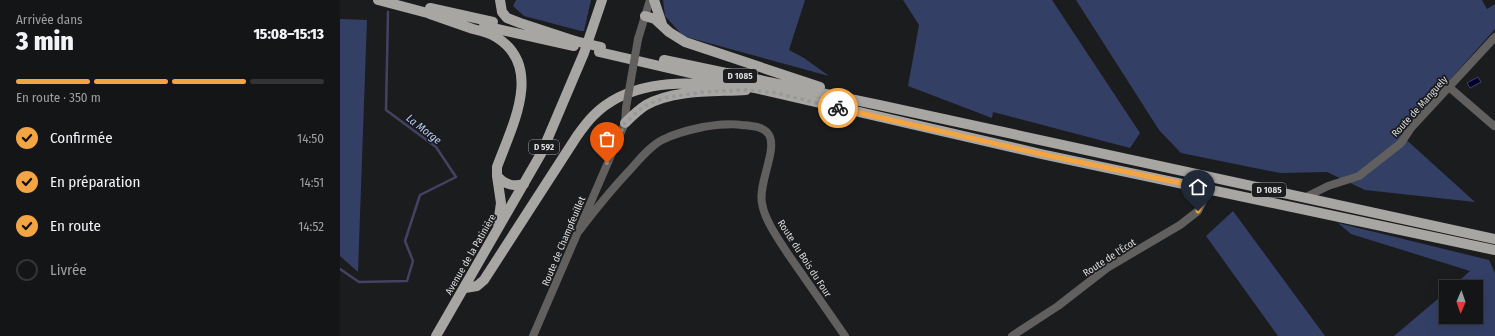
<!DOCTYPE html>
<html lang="fr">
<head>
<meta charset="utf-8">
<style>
  :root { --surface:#141516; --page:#1d1e1f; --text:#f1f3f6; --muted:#9d9fa1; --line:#333435; --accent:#f3a443 }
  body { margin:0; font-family:"Fira Sans Condensed",sans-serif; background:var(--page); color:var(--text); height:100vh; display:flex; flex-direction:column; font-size:15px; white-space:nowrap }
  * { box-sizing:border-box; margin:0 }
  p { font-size:13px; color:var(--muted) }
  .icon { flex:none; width:22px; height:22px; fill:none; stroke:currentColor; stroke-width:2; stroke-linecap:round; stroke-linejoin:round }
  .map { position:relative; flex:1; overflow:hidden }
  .details { display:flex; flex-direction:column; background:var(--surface); width:340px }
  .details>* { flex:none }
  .needle { width:26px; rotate:182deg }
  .buttons { position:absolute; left:1099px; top:280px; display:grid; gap:8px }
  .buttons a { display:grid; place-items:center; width:44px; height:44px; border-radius:0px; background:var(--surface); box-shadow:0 4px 16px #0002,0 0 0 1px var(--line); font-size:20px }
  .pin { position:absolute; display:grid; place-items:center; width:34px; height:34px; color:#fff; margin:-41px -17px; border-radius:50% 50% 50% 0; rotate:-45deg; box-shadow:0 0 4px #0007 }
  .pin .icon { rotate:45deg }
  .courier { position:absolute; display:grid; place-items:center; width:40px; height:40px; margin:-20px; border:3px solid #f3a443; border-radius:50%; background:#fff; color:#222; box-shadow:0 1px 5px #0007 }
  .head em { font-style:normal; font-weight:800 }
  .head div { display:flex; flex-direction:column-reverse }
  .head { display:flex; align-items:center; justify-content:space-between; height:68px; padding:0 16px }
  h1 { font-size:26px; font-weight:800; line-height:30px }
  .bar { display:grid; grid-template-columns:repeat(4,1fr); gap:6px 4px; align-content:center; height:48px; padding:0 16px }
  .bar i { height:5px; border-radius:3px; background:var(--line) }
  .bar .current { background:var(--accent) }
  .bar p { grid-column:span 4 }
  ol { padding:0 16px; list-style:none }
  li { display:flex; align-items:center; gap:12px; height:44px }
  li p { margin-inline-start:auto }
  li .icon { padding:4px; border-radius:50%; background:var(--accent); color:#111; stroke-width:4 }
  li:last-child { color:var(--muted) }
  li i { width:22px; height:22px; border:2px solid var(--line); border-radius:50% }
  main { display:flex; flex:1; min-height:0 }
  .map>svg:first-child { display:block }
</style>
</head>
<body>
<main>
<section class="details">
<div class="head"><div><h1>3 min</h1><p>Arrivée dans</p></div><em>15:08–15:13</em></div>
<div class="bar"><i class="current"></i><i class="current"></i><i class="current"></i><i></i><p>En route · 350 m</p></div>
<ol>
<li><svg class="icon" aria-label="check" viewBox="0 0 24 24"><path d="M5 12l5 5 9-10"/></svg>Confirmée<p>14:50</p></li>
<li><svg class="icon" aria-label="check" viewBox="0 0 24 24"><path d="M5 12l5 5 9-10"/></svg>En préparation<p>14:51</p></li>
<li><svg class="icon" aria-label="check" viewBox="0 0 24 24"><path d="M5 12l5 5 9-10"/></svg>En route<p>14:52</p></li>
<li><i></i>Livrée</li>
</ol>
</section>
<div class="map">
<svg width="1155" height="336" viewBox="0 0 1155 336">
  <rect width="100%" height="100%" fill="#1b1c1e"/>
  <path fill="#343f66" d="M176,0H251L244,31H241L184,16L173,6Z
    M323,0H465L449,50L464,58L489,76L343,36L325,16Z
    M563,0H712L800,133L790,148L653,112L652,118L568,86L579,25Z
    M736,0H1142L1147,9L1155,4V29L1061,135L1135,202L1025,190L987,172L940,173L841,153L819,130Z
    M0,19L27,20L18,272L0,256Z
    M893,211L985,336H938L866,236Z
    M998,223L1149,260L1155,273V336H1054L1106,292V317H1136V287H1112L1130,271L1011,234Z"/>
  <path fill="#03002d" stroke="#444262" d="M1138,77L1141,82L1130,88L1127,83Z"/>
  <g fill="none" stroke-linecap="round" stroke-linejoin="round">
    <path stroke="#444262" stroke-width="2.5" d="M0,269L19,282L67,281L73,261L65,241L80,195L116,177L96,147L46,110L48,12"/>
    <path stroke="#61605f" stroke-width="8" d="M298,39L310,0
      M1109,87L1154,126L1155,125
      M966,197L988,186L1019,176L1061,143L1071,128L1155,37
      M239,231C255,210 271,190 289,171C299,160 309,147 322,140C335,133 349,130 363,127C376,125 388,123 402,125C411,126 426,126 430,137C436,152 418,185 422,203C424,219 439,240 448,254C467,281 486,309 505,336
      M193,336L285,123L286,108
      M672,336L718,306L767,268L840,225L858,211L869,189"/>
    <path stroke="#a8a6a3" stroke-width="10" d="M38,0L95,15
      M160,0L162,12L167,18L180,23L235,41
      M314,0L322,24
      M90,8L153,22
      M90,14C104,19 119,24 133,29C141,31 150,33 156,37C205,67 171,128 157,167V176L161,203L158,224
      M305,16L315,19L329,32L345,42L480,87
      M144,26L234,46
      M259,52L701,154L1155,250
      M324,60L539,105L1155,239
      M285,123C291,117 298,110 306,105C335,89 374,92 406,90
      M157,176C165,185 173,187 184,184
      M125,288L137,286L144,280L237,136C242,129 247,122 253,116C285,83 337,80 380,86
      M96,336L202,152L244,53L262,0"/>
    <path stroke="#61605f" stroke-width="8" d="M286,108L298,39"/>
    <path stroke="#a8a6a3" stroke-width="10" d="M235,41L261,47"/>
  </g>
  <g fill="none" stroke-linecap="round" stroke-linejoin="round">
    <path stroke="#99999b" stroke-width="4" stroke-dasharray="0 7.2" d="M267,163L285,123L304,106L324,98L363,92L406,90L436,93L498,108"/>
    <path stroke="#f3a443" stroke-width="5" d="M498,108L701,154L869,189L858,211"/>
  </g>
  <g text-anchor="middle" stroke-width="3.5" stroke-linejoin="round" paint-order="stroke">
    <g fill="#1b1c1e" stroke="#a3a3a5" stroke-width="1">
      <rect x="383" y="69" width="34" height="14" rx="3"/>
      <rect x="189" y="140" width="30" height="14" rx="3"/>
      <rect x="912" y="183" width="34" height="14" rx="3"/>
    </g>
    <g font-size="9" font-weight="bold" fill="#dddddf">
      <text x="400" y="79">D 1085</text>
      <text x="204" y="150">D 592</text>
      <text x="929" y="193">D 1085</text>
    </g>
    <g font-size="10" fill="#dddddf" stroke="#1b1c1e">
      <text transform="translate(1079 106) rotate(-48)" y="4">Route de Manguely</text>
      <text transform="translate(223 241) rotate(-67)" y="4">Route de Champfeuillet</text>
      <text transform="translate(130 254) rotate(-60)" y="4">Avenue de la Patinière</text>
      <text transform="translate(769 257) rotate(-33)" y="4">Route de l'Écot</text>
      <text transform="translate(465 258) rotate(57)" y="4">Route du Bois du Four</text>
    </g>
    <g font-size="11" font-style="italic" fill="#b9c9fb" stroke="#1b1c1e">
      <text transform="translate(84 129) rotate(38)" y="4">La Morge</text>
    </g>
  </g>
</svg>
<div class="buttons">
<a><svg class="needle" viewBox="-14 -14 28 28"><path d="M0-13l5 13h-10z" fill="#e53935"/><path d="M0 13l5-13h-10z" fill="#9d9fa1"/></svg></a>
</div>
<div class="pin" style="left:267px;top:163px;background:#ea580c"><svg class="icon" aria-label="bag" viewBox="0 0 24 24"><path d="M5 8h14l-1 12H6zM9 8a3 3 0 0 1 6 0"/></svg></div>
<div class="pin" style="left:858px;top:211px;background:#1f2937"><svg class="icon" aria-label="home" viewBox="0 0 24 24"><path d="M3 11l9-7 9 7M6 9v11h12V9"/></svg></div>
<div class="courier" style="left:498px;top:108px"><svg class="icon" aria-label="bike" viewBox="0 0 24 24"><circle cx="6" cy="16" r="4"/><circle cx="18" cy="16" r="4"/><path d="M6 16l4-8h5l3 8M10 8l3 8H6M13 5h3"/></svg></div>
</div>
</main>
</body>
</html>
